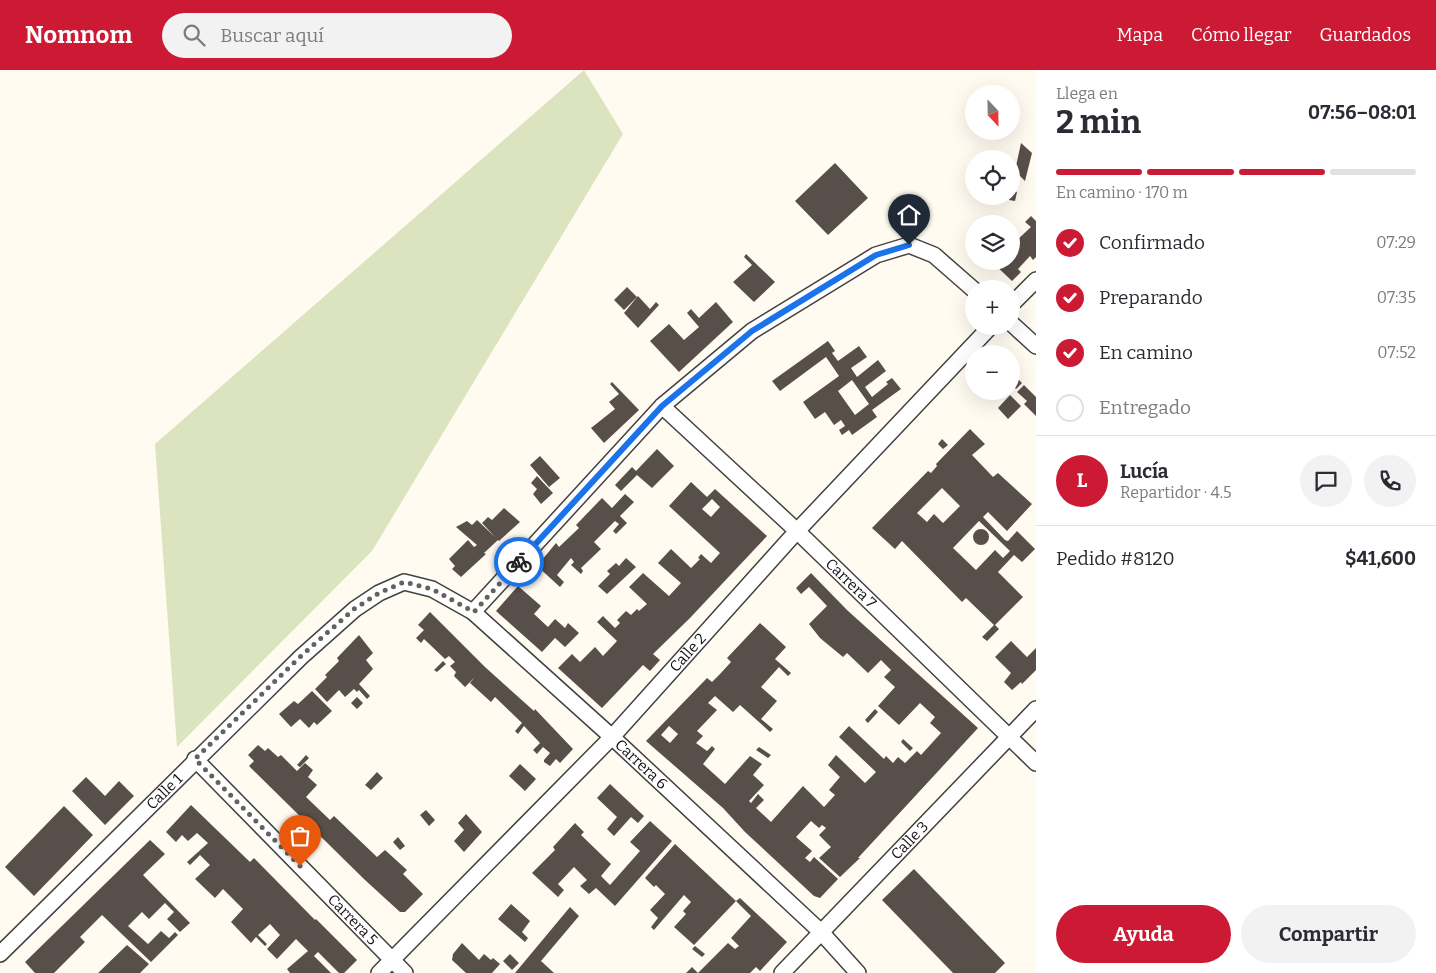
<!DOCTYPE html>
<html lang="es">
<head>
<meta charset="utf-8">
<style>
  :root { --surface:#fff; --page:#f2f2f3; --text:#2b2b33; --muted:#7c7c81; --line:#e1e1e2; --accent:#cc1a34 }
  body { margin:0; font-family:Bitter,serif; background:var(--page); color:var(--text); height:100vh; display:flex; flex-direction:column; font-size:19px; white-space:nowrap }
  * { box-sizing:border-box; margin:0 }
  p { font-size:16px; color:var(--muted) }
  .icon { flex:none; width:28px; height:28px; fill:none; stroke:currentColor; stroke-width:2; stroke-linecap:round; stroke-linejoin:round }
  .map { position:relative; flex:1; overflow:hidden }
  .panel { display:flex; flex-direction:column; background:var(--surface); width:400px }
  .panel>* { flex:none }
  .needle { width:32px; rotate:158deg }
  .tools { position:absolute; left:965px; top:15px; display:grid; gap:10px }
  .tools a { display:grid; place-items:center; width:55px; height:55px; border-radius:50%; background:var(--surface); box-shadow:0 5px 20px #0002; font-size:25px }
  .pin { position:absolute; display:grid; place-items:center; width:42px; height:42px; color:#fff; margin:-51px -21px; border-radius:50% 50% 50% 0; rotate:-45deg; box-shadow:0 0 5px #0007 }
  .pin .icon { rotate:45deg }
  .courier { position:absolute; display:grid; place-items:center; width:50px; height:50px; margin:-25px; border:4px solid #1a73e8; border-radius:50%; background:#fff; color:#222; box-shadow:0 1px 6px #0007 }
  .headline em { font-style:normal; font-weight:700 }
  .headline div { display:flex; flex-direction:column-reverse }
  .headline { display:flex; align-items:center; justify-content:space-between; height:85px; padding:0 20px }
  h1 { font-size:32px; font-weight:700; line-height:38px }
  .bar { display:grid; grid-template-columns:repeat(4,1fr); gap:8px 5px; align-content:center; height:60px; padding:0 20px }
  .bar i { height:6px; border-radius:4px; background:var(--line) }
  .bar .active { background:var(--accent) }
  .bar p { grid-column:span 4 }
  .line { display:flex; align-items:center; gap:12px; padding:0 20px; border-top:1px solid var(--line) }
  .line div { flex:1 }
  .round { display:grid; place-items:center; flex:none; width:52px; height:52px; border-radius:26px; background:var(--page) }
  ol { padding:0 20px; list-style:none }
  li { display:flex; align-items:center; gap:15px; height:55px }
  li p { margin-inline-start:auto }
  li .icon { padding:5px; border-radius:50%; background:var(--accent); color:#fff; stroke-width:4 }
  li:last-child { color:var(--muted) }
  li i { width:28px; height:28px; border:2px solid var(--line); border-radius:50% }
  .primary-button { display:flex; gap:10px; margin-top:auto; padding:10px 20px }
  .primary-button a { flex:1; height:58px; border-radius:30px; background:var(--accent); color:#fff; font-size:20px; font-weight:700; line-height:58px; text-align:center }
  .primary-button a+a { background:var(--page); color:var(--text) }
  header { display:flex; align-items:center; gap:30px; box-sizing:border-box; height:70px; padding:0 25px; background:var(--accent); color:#fff }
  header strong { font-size:24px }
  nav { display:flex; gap:28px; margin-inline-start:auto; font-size:18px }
  .search { width:350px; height:45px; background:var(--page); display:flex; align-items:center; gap:12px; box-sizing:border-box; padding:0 18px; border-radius:28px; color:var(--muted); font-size:19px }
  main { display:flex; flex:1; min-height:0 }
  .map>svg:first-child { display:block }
</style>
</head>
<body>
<header>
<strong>Nomnom</strong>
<div class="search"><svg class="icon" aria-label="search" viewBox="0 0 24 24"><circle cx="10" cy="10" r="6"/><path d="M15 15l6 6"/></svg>Buscar aquí</div>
<nav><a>Mapa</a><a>Cómo llegar</a><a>Guardados</a></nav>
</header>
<main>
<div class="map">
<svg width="1036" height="903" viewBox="0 0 1036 903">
  <rect width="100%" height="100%" fill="#fffbf1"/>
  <path fill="#dce4bf" d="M584,0L623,64L372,481L177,677L155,374Z"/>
  <path fill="#594f4a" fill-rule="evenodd" d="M1021,73L1032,83L1025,111L1015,101Z
    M835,93L868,128L828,165L795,131Z
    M1011,120L1017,122L1015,131L1009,130Z
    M1031,146L1036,151V187L1033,190L1030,186L1018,199L1021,202L1012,211L991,191H1011V168L1015,172L1031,157L1025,152Z
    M746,184L775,212L754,232L733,212L752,195L744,187Z
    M627,217L637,227L624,240L614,230Z
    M638,226L650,239L656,232L659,235L638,258L624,243Z
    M716,232L733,252L679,302L650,271L669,254L684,270L699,257L687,243L691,239L699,248Z
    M828,271L835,281L832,283L838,291L859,276L867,287L851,298L857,307L878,290L886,301L865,317L872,327L888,314L886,312L892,308L901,319L872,340L877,347L852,365L849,360L842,365L839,360L845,356L841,350L834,355L825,342L815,349L803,332L839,306L826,287L780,321L772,311ZM852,310L869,334L855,345L838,321Z
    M1016,307L1022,313L1016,319L1011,314Z
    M612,312L639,340L604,373L591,358L615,339L609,332L619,324L610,314Z
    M1024,315L1036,327V346L1024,334L1027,331L1017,322Z
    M1010,325L1021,336L1008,349L998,338Z
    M970,359L985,374L972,385L993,407L998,403L1032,434L1007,461L988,442L983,447L1005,470L1008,471L1017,461L1035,479L1022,492L1014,485L998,502L1023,527L995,555L999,559L987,571L982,567L994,555L966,528L962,532L902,471L895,479L872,458L928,401L931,403L937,396L936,394ZM942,418L960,436L943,453L934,444L927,452L917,443ZM979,451L1010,481L1003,488L995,480L976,500L953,478Z
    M942,369L948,375L943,379L938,374Z
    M657,379L674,396L652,418L637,405L621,421L615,415L632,397L636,401Z
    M540,386L560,408L549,417L530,395Z
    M537,406L553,423L541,434L533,424L537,419L531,413Z
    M691,412L707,427L715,419L767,466L690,548L653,584L660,590L650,601L643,595L602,638L558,598L572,584L580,592L595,577L603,586L617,571L597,552L603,546L615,558L620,553L617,550L626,541L631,545L637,539L639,541L647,534L629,517L643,503L669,526L681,513L658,493L671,479L691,498L700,489L698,488L701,484L711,493L720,483L669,436ZM712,429L720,437L711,447L702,439Z
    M625,424L634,432L620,446L627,453L616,464L613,461L619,454L615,451L594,472L601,479L581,498L583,501L581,504L571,495L574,492L571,488L557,505L564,512L560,517L537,496L556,473L559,477L579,458L576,455L602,428L612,438Z
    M504,438L520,452L499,471L498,470L484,483L486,484L461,507L452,499L455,496L449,489L468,470L474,477L477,475L456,457L467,451L472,455L477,450L495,467L482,453L488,447L492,450Z
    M973 467a8 8 0 1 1 16 0a8 8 0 1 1-16 0Z
    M626,488L636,497L607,524L598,516L610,504L607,501L616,493L619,496Z
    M811,503L847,540L978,658L858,788H860L840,807L819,788L831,777L819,765L826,758L822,755L819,758L811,751L796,767L812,781L805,788L810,792L814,787L838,809L820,828L814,826L745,762L723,738L646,671L707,608L712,612L720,604L731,592L727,588L760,553L786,577L775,589L791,603L788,606L779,597L761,617L777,631L761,649L773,659L770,662L740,635L733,642L715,626L708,633L717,640L697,661L703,666L696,673L707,681L712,676L715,679L703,694L725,714L750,686L762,694L753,705L764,715L749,731L751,733L758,724L764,730L756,738L771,752L803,716L824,737L835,725L829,720L840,707L828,695L836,685L865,713L876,702L839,667L849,656L884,689L886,686L893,693L898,687L905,693L917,681L921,685L941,663L930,653L935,647L920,633L899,655L878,636L895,617L884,607L891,600L881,590L868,603L847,583L843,587L820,568L809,554L827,536L809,517L801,524L796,518ZM669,656L678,664L670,673L661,665Z
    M518,516L541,536L534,544L548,557L555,549L565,558L568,553L579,563L565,577L555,568L542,582L496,541Z
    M430,542L485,597L534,641L535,639L573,679L560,693L556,689L550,696L544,692V690L550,683L543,677L537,684L533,680L540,673L524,656L518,664L515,661L522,653L495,627L491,632L470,613L475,607L465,617L454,606L456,602L450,596L455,592L449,586L445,589L424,569L421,573L416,568L424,560L418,555Z
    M359,565L373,583L366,590L373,599L359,614L370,626L367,629L359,620L357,622L354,619L345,627L339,620L327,632L315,619L327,607L325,605L339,591L337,588Z
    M1011,571L1027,587L1036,578V600L1022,614L1021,612L1012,620L1004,612L1011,603L995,587Z
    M443,591L446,594L437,602L434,600Z
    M312,621L332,641L317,655L314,652L309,658L300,649L291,657L279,644L294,631L298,634Z
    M357,627L363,633L357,639L351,633Z
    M875,639L878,642L868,653L865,650Z
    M903,669L913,678L910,681L901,672Z
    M258,675L265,681L268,678L278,687L281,685L297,701L305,693L313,700L308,707L317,715L306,727L330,750L334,746L377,787L385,780L407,800L403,804L423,824L405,842H400L365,810L249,696L254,691L248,685Z
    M759,677L771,685L768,688L756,680Z
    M306,685L309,688L300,697L297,695Z
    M520,694L536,709L525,721L509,706Z
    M377,702L383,708L371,720L365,715Z
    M86,707L105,726L119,711L134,726L105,755L72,721Z
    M610,714L644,746L638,753L631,747L614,766L607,759L617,747L597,728Z
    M191,735L250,792L254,788L315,850L316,849L357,890L344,903H339L318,882L314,886L331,903H290L287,899L308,881L296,869L277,889L267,879L280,865L270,854L258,865L267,874L265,876L256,867L251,873L231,852L243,839L223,819L215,828L195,809L210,795L200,785L190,795L187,792L208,773L197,763L188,771L182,765L176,772L166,762Z
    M64,736L93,765L34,826L5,797Z
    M426,740L435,750L429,756L420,745Z
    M466,744L482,762L464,782L454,771L464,760L458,753Z
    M650,751L672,771L615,836L596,818L589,824L580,816L587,810L574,797L558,814L564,820L558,827L532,803L555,780L553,777L575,753L584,762L581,765L611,794L601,806L610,815L640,781L630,772Z
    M398,767L405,776L400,780L393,772Z
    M150,770L165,784L143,805L190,853L180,862L167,849L174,842L165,833L149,849L142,842L128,856L148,874L161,861L169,868L175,862L178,865L151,892L102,845L80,867L85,872L54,903H35L25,892Z
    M675,774L736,831L694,875L674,857L686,844L683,841L691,832L684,825L654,860L651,857L658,848L650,840L665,824L656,815L654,817L645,808Z
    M914,799L1005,893L995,903H953L882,830Z
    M740,828L787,872L760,901L756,897L750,903H686L692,897L698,903L728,873L735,879L739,876L731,868L751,846L736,831Z
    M511,834L530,851L522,862L528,868L525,872L498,849Z
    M570,837L579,846L541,891L554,903H515Z
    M462,873L479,890L484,884L491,890L493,888L500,894L492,903H466L452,890L453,884Z
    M127,875L149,894L140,903H98Z
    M695,876L705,884L702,887L692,879Z
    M510,884L519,893L512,900L503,891Z"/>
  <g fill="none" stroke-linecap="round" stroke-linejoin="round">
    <defs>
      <g id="minor">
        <path d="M1011,235L1036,210"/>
        <path d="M1011,253L1036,276"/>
        <path id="s1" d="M662,336L797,461L1036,693"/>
        <path d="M473,542L662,336L752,261L876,185L909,175L934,185L974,220"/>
        <path id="s2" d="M195,689L405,903"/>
        <path id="s3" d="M0,884L301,587L355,539L379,523L404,512L432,519L473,542L612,667L821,862L858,903"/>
        <path id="s4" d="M379,903L612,667L797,461L991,256"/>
        <path id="s5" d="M782,903L1036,639"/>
      </g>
    </defs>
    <use href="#minor" stroke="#424242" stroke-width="18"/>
    <use href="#minor" stroke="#fff" stroke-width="15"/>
  </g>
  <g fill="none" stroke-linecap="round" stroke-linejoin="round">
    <path stroke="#63625e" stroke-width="5" stroke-dasharray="0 9" d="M300,796L195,689L300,587L354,539L379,523L404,512L432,519L474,542L519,492"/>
    <path stroke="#1a73e8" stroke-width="6" d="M519,492L662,336L752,261L876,185L909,175"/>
  </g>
  <g text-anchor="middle" stroke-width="5" stroke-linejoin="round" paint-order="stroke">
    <g font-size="15" fill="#0f0f0f" stroke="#fff">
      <text dy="5" stroke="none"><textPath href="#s1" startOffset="259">Carrera 7</textPath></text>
      <text dy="5" stroke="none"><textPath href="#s4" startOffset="445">Calle 2</textPath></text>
      <text dy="5" stroke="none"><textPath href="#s3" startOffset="854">Carrera 6</textPath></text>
      <text dy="5" stroke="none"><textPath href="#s3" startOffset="231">Calle 1</textPath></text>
      <text dy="5" stroke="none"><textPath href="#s5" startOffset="184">Calle 3</textPath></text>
      <text dy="5" stroke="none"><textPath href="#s2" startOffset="225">Carrera 5</textPath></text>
    </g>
  </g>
</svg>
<div class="tools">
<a><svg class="needle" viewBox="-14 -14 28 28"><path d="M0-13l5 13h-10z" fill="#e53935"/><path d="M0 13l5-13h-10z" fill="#7c7c81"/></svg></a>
<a><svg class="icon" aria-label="locate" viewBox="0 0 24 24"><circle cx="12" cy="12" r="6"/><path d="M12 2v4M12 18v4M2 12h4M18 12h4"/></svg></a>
<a><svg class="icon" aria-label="layers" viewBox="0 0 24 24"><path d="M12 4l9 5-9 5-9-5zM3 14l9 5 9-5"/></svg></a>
<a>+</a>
<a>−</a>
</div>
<div class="pin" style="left:300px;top:796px;background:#ea580c"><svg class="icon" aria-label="bag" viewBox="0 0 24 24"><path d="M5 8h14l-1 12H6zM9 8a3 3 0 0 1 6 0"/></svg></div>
<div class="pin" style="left:909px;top:175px;background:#1f2937"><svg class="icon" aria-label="home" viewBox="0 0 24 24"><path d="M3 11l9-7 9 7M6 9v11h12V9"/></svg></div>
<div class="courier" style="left:519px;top:492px"><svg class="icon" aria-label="bike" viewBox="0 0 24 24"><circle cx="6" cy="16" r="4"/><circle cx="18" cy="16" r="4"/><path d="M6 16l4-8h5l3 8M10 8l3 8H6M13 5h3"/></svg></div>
</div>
<section class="panel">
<div class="headline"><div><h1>2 min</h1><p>Llega en</p></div><em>07:56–08:01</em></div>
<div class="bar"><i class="active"></i><i class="active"></i><i class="active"></i><i></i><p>En camino · 170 m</p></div>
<ol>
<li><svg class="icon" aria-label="check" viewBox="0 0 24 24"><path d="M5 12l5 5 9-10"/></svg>Confirmado<p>07:29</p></li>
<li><svg class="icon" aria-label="check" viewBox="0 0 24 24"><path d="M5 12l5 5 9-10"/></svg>Preparando<p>07:35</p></li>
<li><svg class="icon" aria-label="check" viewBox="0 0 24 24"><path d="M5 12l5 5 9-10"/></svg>En camino<p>07:52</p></li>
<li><i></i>Entregado</li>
</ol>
<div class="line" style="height:90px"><b class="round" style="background:var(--accent);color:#fff">L</b><div><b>Lucía</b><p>Repartidor · 4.5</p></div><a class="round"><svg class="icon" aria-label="chat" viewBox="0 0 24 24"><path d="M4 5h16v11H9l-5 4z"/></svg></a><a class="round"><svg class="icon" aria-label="phone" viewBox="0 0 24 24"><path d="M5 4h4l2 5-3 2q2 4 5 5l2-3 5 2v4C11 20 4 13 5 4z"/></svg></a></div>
<div class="line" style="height:65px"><div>Pedido #8120</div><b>$41,600</b></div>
<div class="primary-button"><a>Ayuda</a><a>Compartir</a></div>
</section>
</main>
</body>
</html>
